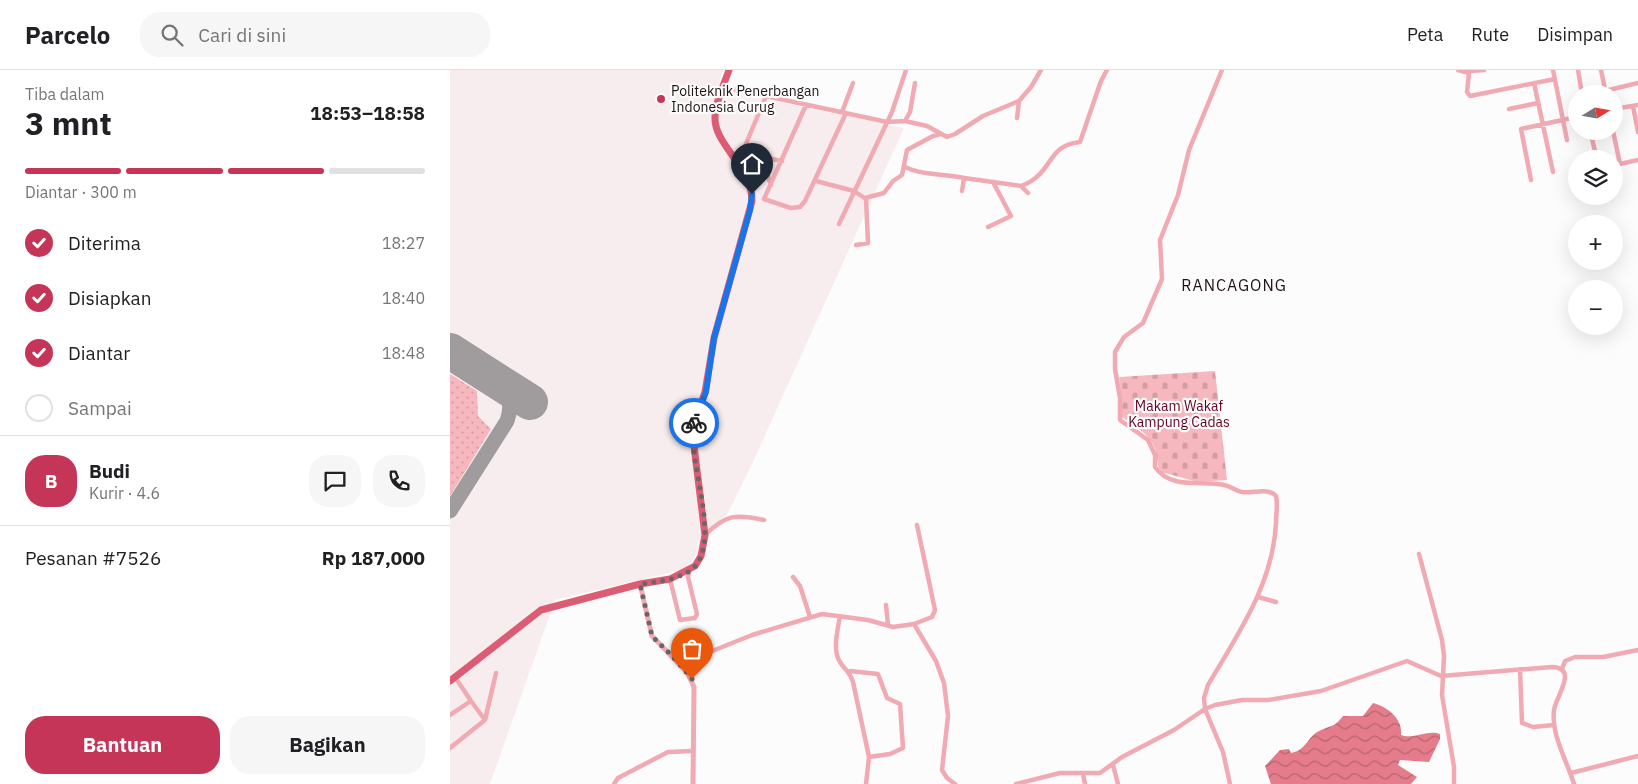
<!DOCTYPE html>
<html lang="id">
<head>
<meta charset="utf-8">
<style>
  :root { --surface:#fff; --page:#f6f6f6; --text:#202124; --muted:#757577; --line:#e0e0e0; --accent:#c53557 }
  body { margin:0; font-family:"IBM Plex Sans",sans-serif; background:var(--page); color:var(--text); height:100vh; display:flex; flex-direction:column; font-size:19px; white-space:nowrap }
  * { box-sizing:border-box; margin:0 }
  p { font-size:16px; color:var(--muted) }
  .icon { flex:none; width:28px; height:28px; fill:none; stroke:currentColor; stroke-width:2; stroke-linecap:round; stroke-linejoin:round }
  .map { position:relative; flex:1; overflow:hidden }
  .side { display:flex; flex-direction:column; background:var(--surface); width:450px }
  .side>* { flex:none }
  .needle { width:32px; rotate:79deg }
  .controls { position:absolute; left:1118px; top:15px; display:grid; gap:10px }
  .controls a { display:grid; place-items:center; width:55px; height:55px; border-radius:50%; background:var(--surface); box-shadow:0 5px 20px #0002; font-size:25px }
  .pin { position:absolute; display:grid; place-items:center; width:42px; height:42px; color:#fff; margin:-51px -21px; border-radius:50% 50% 50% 0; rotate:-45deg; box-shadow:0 0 5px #0007 }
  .pin .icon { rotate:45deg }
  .courier { position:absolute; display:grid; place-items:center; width:50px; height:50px; margin:-25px; border:4px solid #1a73e8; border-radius:50%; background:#fff; color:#222; box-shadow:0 1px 6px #0007 }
  .overview em { font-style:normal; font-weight:700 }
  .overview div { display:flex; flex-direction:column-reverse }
  .overview { display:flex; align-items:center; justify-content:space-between; height:85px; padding:0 25px }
  h1 { font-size:32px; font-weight:700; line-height:38px }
  .bar { display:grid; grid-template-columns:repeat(4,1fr); gap:8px 5px; align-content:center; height:60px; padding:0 25px }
  .bar i { height:6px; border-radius:4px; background:var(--line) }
  .bar .current { background:var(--accent) }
  .bar p { grid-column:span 4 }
  .line { display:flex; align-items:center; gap:12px; padding:0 25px; border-top:1px solid var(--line) }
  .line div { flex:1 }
  .round { display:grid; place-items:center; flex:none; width:52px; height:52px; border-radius:20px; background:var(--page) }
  ol { padding:0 25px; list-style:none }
  li { display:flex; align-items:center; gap:15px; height:55px }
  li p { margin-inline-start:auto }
  li .icon { padding:5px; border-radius:50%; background:var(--accent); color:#fff; stroke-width:4 }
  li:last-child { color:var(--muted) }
  li i { width:28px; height:28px; border:2px solid var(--line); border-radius:50% }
  .action { display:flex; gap:10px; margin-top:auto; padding:10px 25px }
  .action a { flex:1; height:58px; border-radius:20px; background:var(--accent); color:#fff; font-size:20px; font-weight:700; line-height:58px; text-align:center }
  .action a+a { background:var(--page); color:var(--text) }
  header { display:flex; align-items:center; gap:30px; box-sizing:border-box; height:70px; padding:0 25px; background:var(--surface); border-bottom:1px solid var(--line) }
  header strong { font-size:24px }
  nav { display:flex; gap:28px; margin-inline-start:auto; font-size:18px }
  .search { width:350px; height:45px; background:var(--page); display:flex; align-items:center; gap:12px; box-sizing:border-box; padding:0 18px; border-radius:20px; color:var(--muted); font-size:19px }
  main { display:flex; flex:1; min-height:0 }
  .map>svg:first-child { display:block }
</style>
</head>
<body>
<header>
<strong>Parcelo</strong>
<div class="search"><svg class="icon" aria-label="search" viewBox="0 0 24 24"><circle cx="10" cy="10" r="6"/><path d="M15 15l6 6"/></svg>Cari di sini</div>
<nav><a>Peta</a><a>Rute</a><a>Disimpan</a></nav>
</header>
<main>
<section class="side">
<div class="overview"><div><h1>3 mnt</h1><p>Tiba dalam</p></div><em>18:53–18:58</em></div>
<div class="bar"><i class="current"></i><i class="current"></i><i class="current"></i><i></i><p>Diantar · 300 m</p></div>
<ol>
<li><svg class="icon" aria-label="check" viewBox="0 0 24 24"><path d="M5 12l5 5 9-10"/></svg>Diterima<p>18:27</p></li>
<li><svg class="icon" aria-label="check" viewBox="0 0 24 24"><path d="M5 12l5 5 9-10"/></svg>Disiapkan<p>18:40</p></li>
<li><svg class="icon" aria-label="check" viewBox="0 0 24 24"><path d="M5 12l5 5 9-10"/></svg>Diantar<p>18:48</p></li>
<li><i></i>Sampai</li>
</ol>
<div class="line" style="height:90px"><b class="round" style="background:var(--accent);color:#fff">B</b><div><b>Budi</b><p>Kurir · 4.6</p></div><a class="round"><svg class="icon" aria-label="chat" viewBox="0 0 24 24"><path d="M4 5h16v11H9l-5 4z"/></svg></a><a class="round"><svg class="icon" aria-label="phone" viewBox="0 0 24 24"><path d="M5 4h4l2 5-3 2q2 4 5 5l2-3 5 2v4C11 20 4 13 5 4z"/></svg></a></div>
<div class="line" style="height:65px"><div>Pesanan #7526</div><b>Rp 187,000</b></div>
<div class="action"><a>Bantuan</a><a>Bagikan</a></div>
</section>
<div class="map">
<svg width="1188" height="714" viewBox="0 0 1188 714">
  <defs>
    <pattern id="grass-dots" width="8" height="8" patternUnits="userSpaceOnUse" patternTransform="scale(1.25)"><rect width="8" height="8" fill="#f6b8be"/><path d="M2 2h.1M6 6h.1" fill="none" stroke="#d39da2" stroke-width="1.8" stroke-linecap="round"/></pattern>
    <pattern id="cemetery-stones" width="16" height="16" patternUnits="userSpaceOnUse" patternTransform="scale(1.25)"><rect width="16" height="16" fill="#f6b8be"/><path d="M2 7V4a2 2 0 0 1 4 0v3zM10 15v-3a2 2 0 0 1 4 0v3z" fill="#d39da2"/></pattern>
    <pattern id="water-waves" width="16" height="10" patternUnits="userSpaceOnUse" patternTransform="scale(1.25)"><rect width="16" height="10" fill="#e47c8b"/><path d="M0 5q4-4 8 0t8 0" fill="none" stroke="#b86470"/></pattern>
  </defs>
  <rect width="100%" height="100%" fill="#fcfcfc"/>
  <path fill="#f7edee" d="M0,0H273L267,19L454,58L302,394L272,455L249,469L247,484L236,499L105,530L40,714H0Z"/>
  <path fill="url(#grass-dots)" d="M0,304L27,321L28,346L41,359L0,426Z"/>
  <path fill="url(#cemetery-stones)" d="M765,301L777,410L748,412L711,402C706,394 708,387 705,379C700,364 682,354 670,346L671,324L669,307Z"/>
  <path fill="url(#water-waves)" d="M923,633C938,637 953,649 951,665C963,670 978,659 990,664V669L979,692L950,690L948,695L967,707L961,714H821L815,696L830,680L839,679L841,683C857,680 856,668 869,661C881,655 884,658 893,646H913Z"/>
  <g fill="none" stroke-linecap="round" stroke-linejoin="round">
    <path stroke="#a09b9c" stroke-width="15" d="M0,441L57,351C62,337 60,327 52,314"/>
    <path stroke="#a09b9c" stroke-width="36" d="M0,281L80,332"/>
    <path stroke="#f1a9b2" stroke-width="4.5" d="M772,0L739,80L728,125L710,170L712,209L693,253L674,267L665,282V299L670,328V350L698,370L705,385V397C721,420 752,410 774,415C781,416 785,421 792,422C803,424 818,417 826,426C828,434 826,444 826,453C823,514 788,564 758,615L754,628L755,639L773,682L780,714
      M1008,0L1019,3L1017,22L1020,26L1105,9
      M1103,0L1117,70
      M1128,0L1132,24
      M1151,0L1156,24
      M1020,1L1034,0
      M1084,13L1103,102
      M274,17L437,52L455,51L477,56L497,67L505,64L533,46L569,31L581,17L591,0
      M1155,21L1188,13
      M316,26L293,81L296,84L332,91
      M356,35L314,129L341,138L350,137L355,131L396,43
      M1183,36L1188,62
      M1059,39L1088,33
      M1164,39L1188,35
      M392,42L403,13
      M567,48L569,31
      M455,51L460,42L465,13
      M1140,61L1146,85
      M1163,61L1170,94L1188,90
      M307,87L314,95L321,115
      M454,96C467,105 497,104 514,108L512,121
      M514,108L571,116L578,123
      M1081,110L1071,59L1126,47
      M366,111L404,121L416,129L418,173L406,175
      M571,116C604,104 596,75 630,72L651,11L657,0
      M415,128L434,123L443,111L452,105L457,80L483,66L491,64
      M389,154L442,42L456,0
      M538,157L561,146L543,112
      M255,465C276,444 286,444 314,450
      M969,484L992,570L994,586L992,625L1004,697V714
      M343,507L350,516L360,547
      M220,509L230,550L245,548L247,544L238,507L239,502
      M808,527L826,532
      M436,535L438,555
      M390,546C388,559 382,580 390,592C395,600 400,602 403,612L419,687L416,714
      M464,554L482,547L485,540L467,455
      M230,594L302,565L372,544L418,550L443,557L464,554L486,591L494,613L498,646L492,700L497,708L505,714
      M1070,599L1072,653L1083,657L1104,655
      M1112,599L1115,591L1125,587H1153L1188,580
      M400,601L428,604L437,628L450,634L453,678L440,684L419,687
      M0,645L21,631L5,607
      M35,650L46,603
      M0,678L35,650L21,631
      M663,695L668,714
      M1121,703L1188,686
      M633,704L635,714
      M164,714L168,708L218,682L243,681
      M566,714L610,703H650L672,687L724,660L755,639L765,635L792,630H818L871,621L957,591L991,606L1102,597C1129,598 1106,626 1104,640C1101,665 1117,691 1124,714"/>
    <path stroke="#f1a9b2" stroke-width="5" d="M190,514L202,566L237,602L244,617L243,714"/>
    <path stroke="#dc5c74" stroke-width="7" d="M0,611L91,540L190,514L220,509L245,496L251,486L255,465L242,360L255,322L264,268L302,131C302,97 264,74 265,48C265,32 274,15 279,0"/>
  </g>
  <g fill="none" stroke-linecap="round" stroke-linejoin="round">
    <path stroke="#6e6566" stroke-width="5" stroke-dasharray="0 9" d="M242,609L227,591L202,566L190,514C207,512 224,510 238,502C277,479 235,388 244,353"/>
    <path stroke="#1a73e8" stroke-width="6" d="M244,353L256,322L264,268L300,140L302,124"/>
  </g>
  <circle fill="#c53557" stroke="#fcfcfc" stroke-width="2" cx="211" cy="29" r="5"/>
  <g text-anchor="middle" stroke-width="4.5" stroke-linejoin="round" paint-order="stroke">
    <g font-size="14" fill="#211415" stroke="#fcfcfc" text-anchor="start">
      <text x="221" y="26">Politeknik Penerbangan<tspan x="221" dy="16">Indonesia Curug</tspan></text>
    </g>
    <g font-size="14" fill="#610020" stroke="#fcfcfc">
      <text x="729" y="341">Makam Wakaf<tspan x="729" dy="16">Kampung Cadas</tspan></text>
    </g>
    <g font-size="16" letter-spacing="1" fill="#211415" stroke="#fcfcfc">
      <text x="784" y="221">RANCAGONG</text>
    </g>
  </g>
</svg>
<div class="controls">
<a><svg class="needle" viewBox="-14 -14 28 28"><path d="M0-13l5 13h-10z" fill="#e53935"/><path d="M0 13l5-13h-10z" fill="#757577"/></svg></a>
<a><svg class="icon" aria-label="layers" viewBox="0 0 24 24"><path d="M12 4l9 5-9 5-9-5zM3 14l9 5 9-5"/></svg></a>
<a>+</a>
<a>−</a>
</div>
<div class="pin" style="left:242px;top:609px;background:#ea580c"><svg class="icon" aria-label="bag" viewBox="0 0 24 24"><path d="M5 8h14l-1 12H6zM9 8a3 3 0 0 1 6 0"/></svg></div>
<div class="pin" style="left:302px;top:124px;background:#1f2937"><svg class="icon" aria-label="home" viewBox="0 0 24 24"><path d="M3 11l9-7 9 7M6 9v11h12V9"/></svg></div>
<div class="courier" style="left:244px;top:353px"><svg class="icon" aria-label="bike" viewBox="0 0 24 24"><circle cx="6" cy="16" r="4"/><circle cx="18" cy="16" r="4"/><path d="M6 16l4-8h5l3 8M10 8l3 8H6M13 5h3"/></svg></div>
</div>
</main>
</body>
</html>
